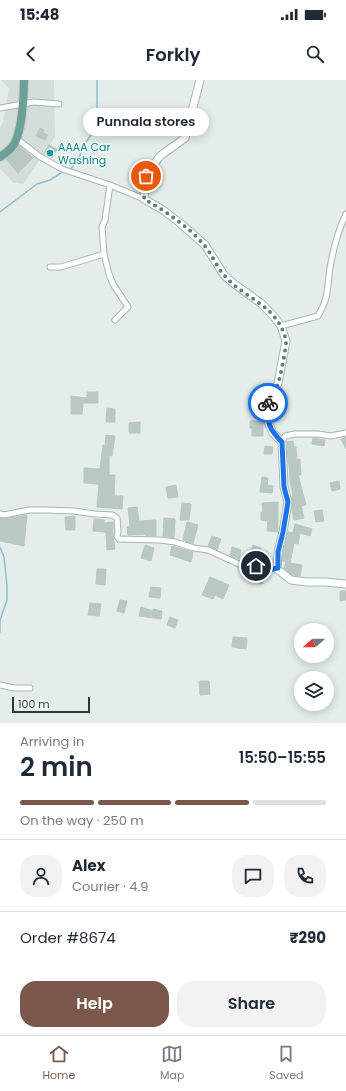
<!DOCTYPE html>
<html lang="en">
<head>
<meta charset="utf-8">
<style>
  :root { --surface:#fff; --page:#f2f2f3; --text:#1f2937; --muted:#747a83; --line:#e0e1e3; --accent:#7b584b }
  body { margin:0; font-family:Poppins,sans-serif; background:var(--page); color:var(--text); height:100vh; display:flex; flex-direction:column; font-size:15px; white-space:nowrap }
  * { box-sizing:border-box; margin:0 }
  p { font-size:13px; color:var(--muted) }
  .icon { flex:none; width:22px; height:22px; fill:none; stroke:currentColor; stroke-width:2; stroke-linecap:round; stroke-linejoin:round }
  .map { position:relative; height:643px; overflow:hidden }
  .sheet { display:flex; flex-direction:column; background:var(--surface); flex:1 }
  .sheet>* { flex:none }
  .needle { width:26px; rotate:250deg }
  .fabs { position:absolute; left:294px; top:543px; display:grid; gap:8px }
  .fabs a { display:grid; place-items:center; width:40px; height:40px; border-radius:50%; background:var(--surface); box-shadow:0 2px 10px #0003; font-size:20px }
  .scale { position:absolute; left:12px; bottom:10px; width:78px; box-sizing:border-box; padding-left:4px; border:2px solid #243e3a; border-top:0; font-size:11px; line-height:14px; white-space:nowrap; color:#243e3a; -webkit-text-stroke:3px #f5faf8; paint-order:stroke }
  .pin { position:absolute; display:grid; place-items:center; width:34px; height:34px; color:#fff; margin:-17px; border:2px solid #fff; border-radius:50%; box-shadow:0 1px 4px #0007 }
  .courier { position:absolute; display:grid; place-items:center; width:40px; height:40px; margin:-20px; border:3px solid #1a73e8; border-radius:50%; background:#fff; color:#222; box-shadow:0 1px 5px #0007 }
  .bubble { position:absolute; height:28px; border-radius:14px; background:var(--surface); box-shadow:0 2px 10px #0003; font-size:13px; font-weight:600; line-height:28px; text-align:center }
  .overview em { font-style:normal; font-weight:600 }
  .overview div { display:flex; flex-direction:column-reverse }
  .overview { display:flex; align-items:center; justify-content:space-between; height:68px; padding:0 20px }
  h1 { font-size:26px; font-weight:600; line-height:30px }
  .bar { display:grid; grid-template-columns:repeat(4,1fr); gap:6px 4px; align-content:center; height:48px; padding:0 20px }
  .bar i { height:5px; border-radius:3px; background:var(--line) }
  .bar .active { background:var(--accent) }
  .bar p { grid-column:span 4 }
  .line { display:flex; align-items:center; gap:10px; padding:0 20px; border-top:1px solid var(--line) }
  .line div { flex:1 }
  .round { display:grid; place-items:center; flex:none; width:42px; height:42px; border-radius:16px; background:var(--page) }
  .cta { display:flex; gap:8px; margin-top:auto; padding:8px 20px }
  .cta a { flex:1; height:46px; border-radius:16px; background:var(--accent); color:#fff; font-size:16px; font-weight:600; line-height:46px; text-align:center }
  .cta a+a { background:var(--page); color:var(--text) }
  .status { display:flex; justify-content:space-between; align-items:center; height:28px; padding:0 20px; background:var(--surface); direction:ltr }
  .status svg { height:11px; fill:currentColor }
  header { display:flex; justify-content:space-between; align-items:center; height:52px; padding:0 20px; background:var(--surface); font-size:18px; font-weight:600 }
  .tab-bar { display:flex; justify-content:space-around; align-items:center; height:56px; border-top:1px solid var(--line); background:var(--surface); font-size:11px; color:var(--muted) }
  .tab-bar a { display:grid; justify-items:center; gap:2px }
  .tab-bar .active { color:var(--accent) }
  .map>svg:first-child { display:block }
</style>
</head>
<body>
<div class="status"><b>15:48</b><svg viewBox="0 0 49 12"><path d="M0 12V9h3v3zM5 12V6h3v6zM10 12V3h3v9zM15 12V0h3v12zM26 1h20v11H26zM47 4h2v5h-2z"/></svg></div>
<header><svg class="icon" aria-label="back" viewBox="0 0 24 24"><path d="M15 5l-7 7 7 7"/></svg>Forkly<svg class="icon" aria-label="search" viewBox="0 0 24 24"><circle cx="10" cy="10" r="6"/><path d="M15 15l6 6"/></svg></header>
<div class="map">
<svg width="346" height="643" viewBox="0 0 346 643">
  <rect width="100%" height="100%" fill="#e4edea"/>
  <path fill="#d3ddd9" d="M1,0H54L55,57L23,104L14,103L0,89V47L3,42L9,9Z"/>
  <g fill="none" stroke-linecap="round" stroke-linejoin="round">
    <path stroke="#8fbfcf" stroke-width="1.5" d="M71,89L80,75L86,62L91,55L97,30V0
      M0,132L37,104L50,100L61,93
      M0,467L4,477L7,506V520L0,540V552"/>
  </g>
  <path fill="#bac8c3" stroke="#b7c7c2" d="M40,48L44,50L43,53L48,55L45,60L36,56Z
    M49,65L57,69L52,78L44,74Z
    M19,66L33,78L18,93L6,79L15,72Z
    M87,312H98V323H83L82,334H71V316L87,318Z
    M107,328L115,329V342H106Z
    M250,341H263V356H252V348H250Z
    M140,342V353H129V343Z
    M106,355L115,356L112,376L109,375V395H115L114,416H123L122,429L97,427L99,404L84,403V388L100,389L103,365L105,366Z
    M346,357V369L341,359Z
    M313,358L325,360L324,366L312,364Z
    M293,361L294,367H296L297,380L300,379L301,395H298L306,425L301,426L304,438L294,440L292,429L293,422L292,416H293L290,400L289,383H288L287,362Z
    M265,366L273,367L272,374H264Z
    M262,397L268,398L267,405L273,406L272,413L260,412Z
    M339,401L340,409L332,411L330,403Z
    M176,405L178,417L168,418L166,407Z
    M278,422V452L267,451L268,441L261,440V432H263L262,423Z
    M182,423L191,424L189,440H180Z
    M137,427L139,441L156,440V456H146V454L128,455L127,447L130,446L128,428Z
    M322,430L324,441L316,442L314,431Z
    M27,435L24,466L0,461V438L5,439Z
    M75,436V450H66L65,437Z
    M164,438L175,439L174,458L163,456Z
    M94,439L104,440V443L113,442V456L115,469L107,470L106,452L93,451Z
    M187,442L198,445L193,464L183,460Z
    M295,444L312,449L310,456L300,453L298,464L294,463L290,483L302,485L300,496L292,495L284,488L286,482L282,481L283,473L288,452L293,453Z
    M212,456L221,459L217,470L208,466Z
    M145,465L154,468L151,481L141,478Z
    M253,465L261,468L258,477L250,475Z
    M172,466L193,472L191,482L170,475Z
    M232,467L241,470L239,479L230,476Z
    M97,489H106L105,505L96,504Z
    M256,491L266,494L262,504L252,501Z
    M210,497L229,505L223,519L215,515L213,519L202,515Z
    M151,507L161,508L160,518L149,517Z
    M340,511H346V520L340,521Z
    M120,520L127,521L124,533L117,531Z
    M90,523L101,524L99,536L88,535Z
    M141,527L153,531V529L162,531L161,539L139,536Z
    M170,537L178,540L175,548L167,545Z
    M233,557L247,558L246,569L232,567Z
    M199,601H209L210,614L200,615Z"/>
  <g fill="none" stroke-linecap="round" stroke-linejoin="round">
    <defs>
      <path id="street" d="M0,28L34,22L59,24
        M17,59L39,76L62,89L110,105L144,119
        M110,105L105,140L102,147L104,174L109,194L113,204L128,227L115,240
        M50,187H61L104,174
        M281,246L318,236C329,218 327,208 330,188C333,170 338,151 346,134
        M282,362L285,356L295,354H318L331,356L346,353
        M0,434L4,435L29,430H47L74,431L95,434L112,435L117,438L118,452L117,456L119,459L160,460L175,462L194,468L208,470L239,484L266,488H277
        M0,605L14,608H30"/>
      <path id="secondary" d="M200,0L185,58L160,76L146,96L144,119L163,130L180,143L205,165L224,195L233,203L262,224L276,239L281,246L286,261L278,303L268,322V342L273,353L282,362L284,407L288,422L283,452L278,472L277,489L291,500L307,502H326L346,504"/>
      <path id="primary" d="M0,77C4,74 9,71 12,67C22,56 24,16 24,0"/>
    </defs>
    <use href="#street" stroke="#a7b5b2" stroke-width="7"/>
    <use href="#secondary" stroke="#a3b9b3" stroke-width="9"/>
    <use href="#primary" stroke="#c2c9c8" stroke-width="10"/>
    <use href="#street" stroke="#fff" stroke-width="5"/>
    <use href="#secondary" stroke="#fff" stroke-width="7"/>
    <use href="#primary" stroke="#6ba198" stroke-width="8"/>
  </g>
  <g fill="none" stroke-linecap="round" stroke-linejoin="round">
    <path stroke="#677b78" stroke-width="4" stroke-dasharray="0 7.2" d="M146,96L144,119C165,131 188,146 204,165C212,174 216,186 224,195C244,219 277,224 286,260C287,264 280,299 278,304C275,311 270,316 268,323"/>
    <path stroke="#1a73e8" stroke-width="5" d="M256,486L272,489L278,488V472L283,452L288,422L284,407L282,362C267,347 268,343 268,323"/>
  </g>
  <circle fill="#0f9aa8" stroke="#f5faf8" stroke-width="1.5" cx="50" cy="73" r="4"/>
  <g text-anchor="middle" stroke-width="3" stroke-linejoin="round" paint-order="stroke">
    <g font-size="11" fill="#0d838f" stroke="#f5faf8" text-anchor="start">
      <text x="58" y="71">AAAA Car<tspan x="58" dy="13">Washing</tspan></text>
    </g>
  </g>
</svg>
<div class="fabs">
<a><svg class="needle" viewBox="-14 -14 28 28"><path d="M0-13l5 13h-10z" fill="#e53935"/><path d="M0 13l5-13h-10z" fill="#747a83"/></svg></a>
<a><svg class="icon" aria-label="layers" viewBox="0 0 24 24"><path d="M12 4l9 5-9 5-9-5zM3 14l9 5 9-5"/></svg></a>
</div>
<div class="scale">100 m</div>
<div class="pin" style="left:146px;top:96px;background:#ea580c"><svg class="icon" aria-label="bag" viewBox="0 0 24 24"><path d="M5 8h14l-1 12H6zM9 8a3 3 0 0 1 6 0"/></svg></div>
<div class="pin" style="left:256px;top:486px;background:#1f2937"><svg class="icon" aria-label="home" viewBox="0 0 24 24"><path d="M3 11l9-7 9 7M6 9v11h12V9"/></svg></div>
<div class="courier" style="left:268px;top:323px"><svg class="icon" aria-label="bike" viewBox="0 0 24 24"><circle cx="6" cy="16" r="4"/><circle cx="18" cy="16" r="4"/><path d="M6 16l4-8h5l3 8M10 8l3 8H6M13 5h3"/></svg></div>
<div class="bubble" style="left:83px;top:28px;width:126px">Punnala stores</div>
</div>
<section class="sheet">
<div class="overview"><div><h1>2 min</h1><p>Arriving in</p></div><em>15:50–15:55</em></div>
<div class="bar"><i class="active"></i><i class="active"></i><i class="active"></i><i></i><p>On the way · 250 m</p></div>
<div class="line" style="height:72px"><a class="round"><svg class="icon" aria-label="person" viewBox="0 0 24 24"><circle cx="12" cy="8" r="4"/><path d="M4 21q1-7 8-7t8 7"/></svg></a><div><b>Alex</b><p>Courier · 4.9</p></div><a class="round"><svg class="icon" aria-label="chat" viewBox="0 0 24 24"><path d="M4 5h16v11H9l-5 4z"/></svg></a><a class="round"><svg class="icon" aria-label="phone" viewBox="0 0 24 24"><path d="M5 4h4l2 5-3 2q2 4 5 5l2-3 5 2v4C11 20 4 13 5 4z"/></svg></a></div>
<div class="line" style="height:52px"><div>Order #8674</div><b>₹290</b></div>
<div class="cta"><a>Help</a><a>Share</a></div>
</section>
<nav class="tab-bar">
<a class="active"><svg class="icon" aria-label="home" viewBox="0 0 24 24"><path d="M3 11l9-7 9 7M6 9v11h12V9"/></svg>Home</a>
<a><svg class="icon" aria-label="map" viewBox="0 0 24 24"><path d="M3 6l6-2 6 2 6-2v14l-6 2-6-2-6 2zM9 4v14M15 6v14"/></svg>Map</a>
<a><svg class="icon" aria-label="saved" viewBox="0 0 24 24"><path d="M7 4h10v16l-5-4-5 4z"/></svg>Saved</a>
</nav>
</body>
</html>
